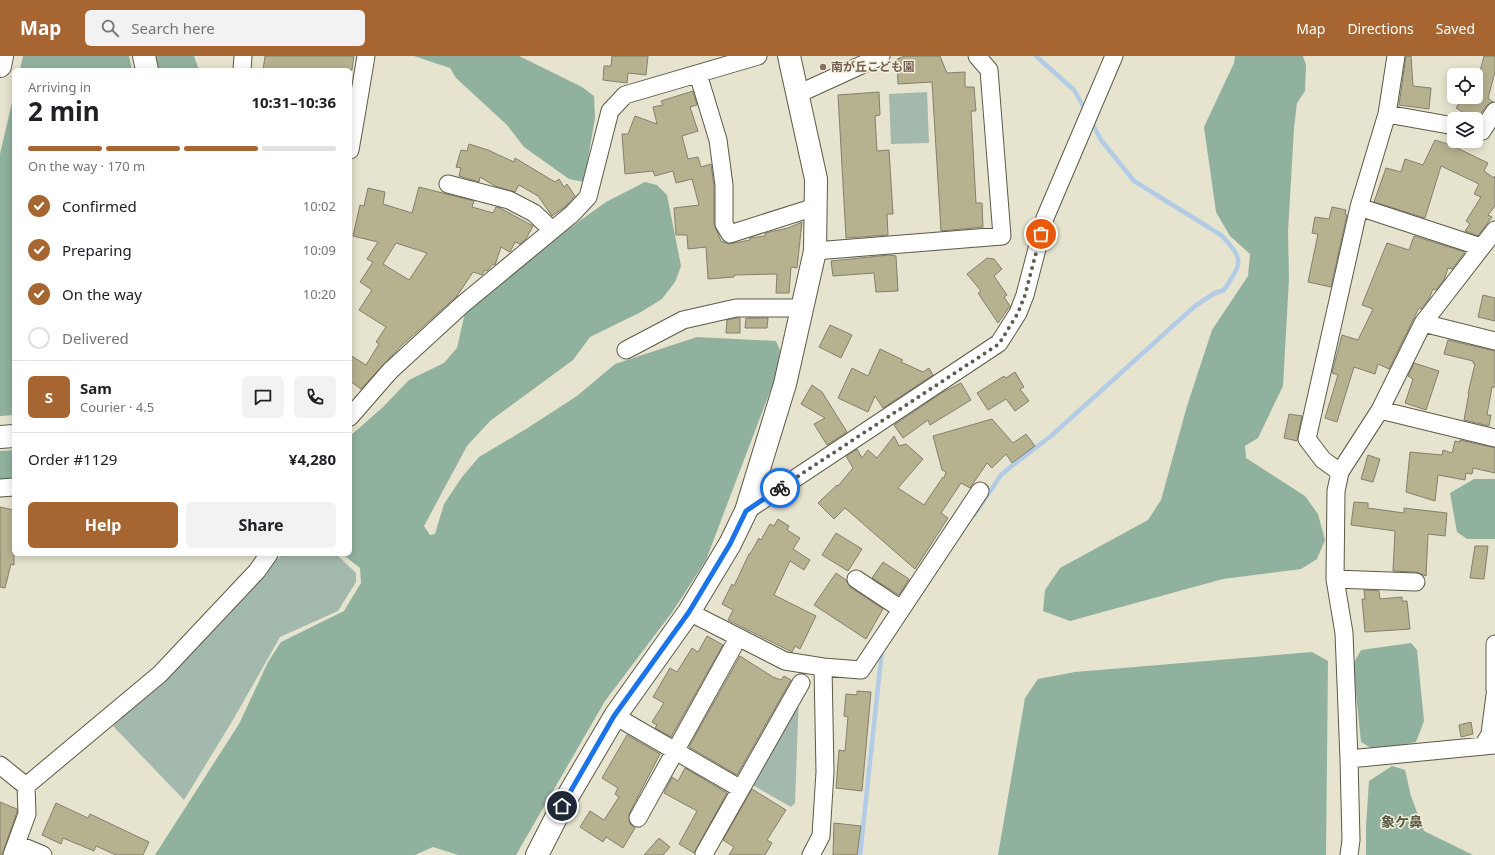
<!DOCTYPE html>
<html lang="en">
<head>
<meta charset="utf-8">
<style>
  :root { --surface:#fff; --page:#f2f2f2; --text:#202124; --muted:#757577; --line:#e0e0e0; --accent:#a76531 }
  body { margin:0; font-family:"Noto Sans","Noto Sans JP",sans-serif; background:var(--page); color:var(--text); height:100vh; display:flex; flex-direction:column; font-size:15px; white-space:nowrap }
  * { box-sizing:border-box; margin:0 }
  p { font-size:13px; color:var(--muted) }
  .icon { flex:none; width:22px; height:22px; fill:none; stroke:currentColor; stroke-width:2; stroke-linecap:round; stroke-linejoin:round }
  .map { position:relative; flex:1; overflow:hidden }
  .drawer { position:absolute; left:12px; top:12px; width:340px; height:488px; display:flex; flex-direction:column; background:var(--surface); border-radius:6px; box-shadow:0 2px 10px #0003 }
  .drawer>* { flex:none }
  .controls { position:absolute; left:1447px; top:12px; display:grid; gap:8px }
  .controls a { display:grid; place-items:center; width:36px; height:36px; border-radius:6px; background:var(--surface); box-shadow:0 2px 10px #0003; font-size:20px }
  .pin { position:absolute; display:grid; place-items:center; width:34px; height:34px; color:#fff; margin:-17px; border:2px solid #fff; border-radius:50%; box-shadow:0 1px 4px #0007 }
  .courier { position:absolute; display:grid; place-items:center; width:40px; height:40px; margin:-20px; border:3px solid #1a73e8; border-radius:50%; background:#fff; color:#222; box-shadow:0 1px 5px #0007 }
  .overview em { font-style:normal; font-weight:700 }
  .overview div { display:flex; flex-direction:column-reverse }
  .overview { display:flex; align-items:center; justify-content:space-between; height:68px; padding:0 16px }
  h1 { font-size:26px; font-weight:700; line-height:30px }
  .bar { display:grid; grid-template-columns:repeat(4,1fr); gap:6px 4px; align-content:center; height:48px; padding:0 16px }
  .bar i { height:5px; border-radius:3px; background:var(--line) }
  .bar .active { background:var(--accent) }
  .bar p { grid-column:span 4 }
  .line { display:flex; align-items:center; gap:10px; padding:0 16px; border-top:1px solid var(--line) }
  .line div { flex:1 }
  .round { display:grid; place-items:center; flex:none; width:42px; height:42px; border-radius:6px; background:var(--page) }
  ol { padding:0 16px; list-style:none }
  li { display:flex; align-items:center; gap:12px; height:44px }
  li p { margin-inline-start:auto }
  li .icon { padding:4px; border-radius:50%; background:var(--accent); color:#fff; stroke-width:4 }
  li:last-child { color:var(--muted) }
  li i { width:22px; height:22px; border:2px solid var(--line); border-radius:50% }
  .primary-button { display:flex; gap:8px; margin-top:auto; padding:8px 16px }
  .primary-button a { flex:1; height:46px; border-radius:6px; background:var(--accent); color:#fff; font-size:16px; font-weight:700; line-height:46px; text-align:center }
  .primary-button a+a { background:var(--page); color:var(--text) }
  header { display:flex; align-items:center; gap:24px; box-sizing:border-box; height:56px; padding:0 20px; background:var(--accent); color:#fff }
  header strong { font-size:19px }
  nav { display:flex; gap:22px; margin-inline-start:auto; font-size:14px }
  .search { width:280px; height:36px; background:var(--page); display:flex; align-items:center; gap:10px; box-sizing:border-box; padding:0 14px; border-radius:6px; color:var(--muted); font-size:15px }
  .map>svg:first-child { display:block }
</style>
</head>
<body>
<header>
<strong>Map</strong>
<div class="search"><svg class="icon" aria-label="search" viewBox="0 0 24 24"><circle cx="10" cy="10" r="6"/><path d="M15 15l6 6"/></svg>Search here</div>
<nav><a>Map</a><a>Directions</a><a>Saved</a></nav>
</header>
<div class="map">
<svg width="1495" height="799" viewBox="0 0 1495 799">
  <rect width="100%" height="100%" fill="#e6e3ce"/>
  <path fill="#a4b9ad" d="M927,36L929,87L891,88L889,38Z
    M282,498H336L356,517V526L338,555L280,581L233,664L184,744L113,670L191,598Z
    M799,638L795,747L791,751L749,727Z"/>
  <path fill="#90b19e" d="M23,0H129L132,14H20Z
    M154,0H194L199,14H157Z
    M414,0H519L582,31L594,40L595,62L584,126L569,123L524,91L507,69L456,22L450,12Z
    M1235,0H1303L1306,9L1305,35L1297,47L1294,72L1288,176L1289,223L1283,330L1258,382L1245,390L1246,402L1305,440L1318,458L1325,484L1317,503L1301,513L1223,523L1070,565L1043,555L1045,534L1060,512L1148,464L1161,444L1187,350L1212,274L1248,220L1250,198L1230,180L1216,156L1204,71L1234,7Z
    M14,38V359L0,360V98Z
    M645,126L657,129L667,139L681,210L675,226L662,243L641,256L590,281L573,304L490,365L467,390L424,470L430,479L435,478L444,448L462,421L479,401L526,373L577,340L615,308L697,281L776,285L780,294L777,317L706,504L673,555L605,645L516,799H458L433,791L415,799H155L239,668L268,606L281,586L344,555L361,527L360,512L342,498H350V380L382,352L409,324L444,307L457,292L466,252L560,179L606,146Z
    M14,394V425L0,426V395Z
    M1474,423H1495V483H1467L1457,476L1450,437Z
    M1411,587L1417,594L1424,665L1416,686L1376,695L1361,686L1353,608L1361,594Z
    M1312,596L1328,605L1326,799H998L1025,642L1038,623L1075,616Z
    M1392,710L1405,714L1411,740L1424,775L1473,799H1366V770L1369,725Z"/>
  <g fill="none" stroke-linecap="round" stroke-linejoin="round">
    <path stroke="#b2cce6" stroke-width="4.5" d="M1036,0L1074,34L1086,55
      M974,459L1001,419L1009,412L1051,380L1195,250L1215,237L1224,234C1242,207 1245,204 1221,179L1134,125L1101,84L1091,65
      M860,799L882,594"/>
  </g>
  <path fill="#b6b18f" stroke="#83806d" fill-rule="evenodd" d="M265,0H354L352,14H263Z
    M612,0H648L646,19L628,17L627,27L603,24L604,10H611Z
    M905,0H940L947,17L965,16V31H974L976,55H971L976,147H982L983,171L941,175L932,26L898,28L897,3Z
    M1406,0H1411L1413,30L1431,32L1429,53L1399,49Z
    M1484,0H1495V16L1488,42L1493,46L1487,49L1476,64L1456,52L1463,41H1476V30Z
    M693,35L697,49L690,51L698,75L682,80L688,103L698,101L701,111L711,108L714,130V168L721,185L729,188L750,184V182L765,180V177L788,172L802,166L797,212L791,211L789,237H776L777,218L734,219V221L708,223L706,191L688,193L687,179H676L674,152L699,149L692,123L676,127L673,115L655,120L653,115L625,118L622,78H628L635,60L657,68L653,51L663,49L661,45Z
    M879,36L880,59L875,60L877,95L889,94L893,158H887L888,179L846,182L838,39Z
    M1435,84L1451,89L1488,107L1484,115L1494,122L1495,120V150L1488,159L1492,161L1478,180L1465,175L1470,168L1466,165L1481,141L1474,138L1479,128L1441,110L1425,162L1374,146L1386,112L1401,116L1405,103L1423,109Z
    M469,88L488,94L514,106L515,102L555,126L559,123L564,131L567,128L575,140L565,151L552,160L538,140L519,129L515,136L495,130L480,121L479,126L459,120L461,112L456,111L461,94L467,95Z
    M419,131L474,145L472,151L493,157L496,151L500,152L533,170L526,183L520,188L515,186L510,196L501,191L495,209L493,208L487,215L485,214L482,219L473,216L457,240L401,290L361,333L350,325V299L366,309L379,288L376,286L386,271L359,254L372,234L360,226L373,206L367,203L378,186L353,180L360,149L364,150L368,132L385,136L383,148L412,157ZM396,187L427,197L409,224L383,208Z
    M1332,151L1346,154L1345,158L1347,159L1331,231L1308,226L1318,178L1312,177L1315,161L1329,163Z
    M1414,180L1465,196L1452,213L1448,212L1444,224L1436,234L1433,233L1429,243L1421,253L1419,252L1389,313L1378,308L1375,318L1354,311L1337,366L1325,362L1338,319L1332,317L1342,279L1358,284L1373,253L1362,249L1387,187L1409,194Z
    M889,199L896,200L898,235L876,236L874,217L833,220L831,205Z
    M987,202L994,203L1002,213L994,220L1007,239L1004,241L1010,250L998,267L978,237L981,235L967,218Z
    M1483,239L1495,242V265L1478,261Z
    M736,262H740V277H726L727,264Z
    M746,262H768L767,272H745Z
    M830,269L852,279L841,302L819,291Z
    M1448,284L1495,295V331H1492L1487,359H1491L1489,370L1464,364L1469,337H1468L1475,308L1473,307V305L1444,298Z
    M880,293L903,304L901,306L923,316L929,312L933,319L883,352L875,340L868,356L838,342L852,312L868,320Z
    M1414,307L1439,315L1426,354L1405,347L1413,323L1408,320Z
    M1015,316L1024,331L1020,333L1029,345L1015,355L1006,343L988,354L977,337L1004,320L1006,322Z
    M961,327L971,344L930,369L928,364L903,382L894,369L943,336Z
    M812,329L822,336L847,376L827,389L814,368L825,362L801,348Z
    M1289,358L1302,360L1297,385L1284,382Z
    M992,363L1013,387L1026,378L1035,390L1012,407L1006,398L992,412L987,407L970,432L961,427L941,457L948,462L915,513L845,452L834,463L818,447L837,429L838,430L853,412L846,400L857,393L862,402L868,394L877,402L894,380L899,390L906,388L923,403L898,432L924,449L943,421L944,422L946,416L942,414L933,380Z
    M1460,384L1495,392V417L1473,412L1472,418L1466,417L1465,424L1438,419L1435,445L1406,436L1410,396L1442,399L1443,394L1452,397L1455,385L1460,386Z
    M1368,399L1380,403L1373,426L1361,423Z
    M1354,446L1368,447V452L1404,457V452L1447,457L1445,480L1428,478L1426,520L1416,516L1393,515L1395,475L1351,469Z
    M0,451L14,454V509L11,508L5,532L0,531Z
    M778,463L789,470L787,474L800,482L793,493L810,504L804,514L790,505L774,539L816,560L800,593L795,590L792,596L728,564L733,554L722,548L732,528L734,530L749,498H750L759,482L761,484L770,468L774,470Z
    M836,477L862,493L848,515L822,499Z
    M1475,490H1488L1484,523L1470,522Z
    M883,506L909,523L899,539L872,522Z
    M836,517L846,524L850,531L883,553L866,583L814,549Z
    M1364,534L1379,535L1380,543L1402,541V545H1407L1410,573L1365,576L1362,543H1365Z
    M707,580L723,589L671,681L655,672L657,669L652,666L664,647L653,641L670,612L677,616L692,592L698,596Z
    M740,600L773,621L781,624L784,620L791,624L737,719L689,691Z
    M857,635L871,636L862,735L836,732L839,694L845,695L848,661L844,660L846,638L857,639Z
    M1471,666L1473,678L1461,681L1459,669Z
    M627,679L660,698L629,758L630,768L635,772L623,792L606,781L603,786L580,771L590,755L604,764L619,741L615,738L618,732L602,722Z
    M685,712L727,737L694,797L679,788L697,755L664,737L672,721L678,725Z
    M752,733L786,754L767,784L772,787L765,799H729L734,791L723,784Z
    M0,746L17,753V756L2,799H0Z
    M56,747L88,762L90,758L149,786L143,799H116L96,790L94,795L63,782L61,788L42,779Z
    M834,767L861,770L857,799H833Z
    M659,782L670,791L663,799H644Z"/>
  <g fill="none" stroke-linecap="round" stroke-linejoin="round">
    <defs>
      <path id="street" d="M242,14L243,0
        M698,18L718,84L724,129V168L730,178L815,151
        M798,38L881,0
        M350,53L357,54L350,94
        M357,54L366,0
        M1387,58L1454,70
        M1476,74L1482,75L1495,55
        M448,128L509,144L534,157L552,174
        M1359,151L1481,191
        M815,195L1002,180L989,14L977,0
        M1423,267L1495,285
        M626,294L683,264L736,252H802
        M1380,354L1495,382
        M350,361L390,315L463,248L572,158L588,141L610,55L625,39L758,0
        M1340,416L1323,404L1307,383L1359,151L1387,58L1396,0
        M0,432L14,431
        M746,455L999,287L1018,257L1025,239L1045,162L1114,0
        M856,523L901,553
        M1335,523L1416,526
        M689,556L785,605L823,611L825,716L821,780L811,799
        M1495,588V634
        M823,611L861,614L980,435
        M615,660L741,733
        M1483,690L1490,678L1495,639
        M1349,703L1495,689
        M0,709L26,730L27,758L12,799
        M26,730L160,618L257,515L269,498
        M638,762L733,591
        M17,788L43,799
        M704,798L801,627
        M1349,799L1351,784L1349,703L1344,577L1335,523L1336,435L1340,416L1380,354L1423,267L1495,174"/>
      <path id="secondary" d="M144,0L147,14
        M0,381L14,380
        M537,799L562,750L615,660L689,556L730,488L746,455L785,328L815,195L816,123L789,0"/>
      <path id="highway" d="M0,10L2,0"/>
    </defs>
    <use href="#street" stroke="#5c5a47" stroke-width="19"/>
    <use href="#secondary" stroke="#5c5a47" stroke-width="24"/>
    <use href="#highway" stroke="#5c5a47" stroke-width="24"/>
    <use href="#street" stroke="#fff" stroke-width="17"/>
    <use href="#secondary" stroke="#fff" stroke-width="22"/>
    <use href="#highway" stroke="#fff" stroke-width="22"/>
  </g>
  <g fill="none" stroke-linecap="round" stroke-linejoin="round">
    <path stroke="#5f5d51" stroke-width="4" stroke-dasharray="0 7.2" d="M780,432L999,288L1018,257L1025,239L1041,178"/>
    <path stroke="#1a73e8" stroke-width="5" d="M562,750L614,660L689,556L730,488L746,455L780,432"/>
  </g>
  <circle fill="#8d6e63" stroke="#f3f0db" stroke-width="1.5" cx="823" cy="11" r="4"/>
  <g text-anchor="middle" stroke-width="3" stroke-linejoin="round" paint-order="stroke">
    <g font-size="12" font-weight="bold" fill="#785e54" stroke="#f3f0db" text-anchor="start">
      <text x="831" y="15">南が丘こども園</text>
    </g>
    <g font-size="14" font-weight="bold" fill="#5a5745" stroke="#f3f0db">
      <text x="1402" y="771">象ケ鼻</text>
    </g>
  </g>
</svg>
<div class="controls">
<a><svg class="icon" aria-label="locate" viewBox="0 0 24 24"><circle cx="12" cy="12" r="6"/><path d="M12 2v4M12 18v4M2 12h4M18 12h4"/></svg></a>
<a><svg class="icon" aria-label="layers" viewBox="0 0 24 24"><path d="M12 4l9 5-9 5-9-5zM3 14l9 5 9-5"/></svg></a>
</div>
<div class="pin" style="left:1041px;top:178px;background:#ea580c"><svg class="icon" aria-label="bag" viewBox="0 0 24 24"><path d="M5 8h14l-1 12H6zM9 8a3 3 0 0 1 6 0"/></svg></div>
<div class="pin" style="left:562px;top:750px;background:#1f2937"><svg class="icon" aria-label="home" viewBox="0 0 24 24"><path d="M3 11l9-7 9 7M6 9v11h12V9"/></svg></div>
<div class="courier" style="left:780px;top:432px"><svg class="icon" aria-label="bike" viewBox="0 0 24 24"><circle cx="6" cy="16" r="4"/><circle cx="18" cy="16" r="4"/><path d="M6 16l4-8h5l3 8M10 8l3 8H6M13 5h3"/></svg></div>
<section class="drawer">
<div class="overview"><div><h1>2 min</h1><p>Arriving in</p></div><em>10:31–10:36</em></div>
<div class="bar"><i class="active"></i><i class="active"></i><i class="active"></i><i></i><p>On the way · 170 m</p></div>
<ol>
<li><svg class="icon" aria-label="check" viewBox="0 0 24 24"><path d="M5 12l5 5 9-10"/></svg>Confirmed<p>10:02</p></li>
<li><svg class="icon" aria-label="check" viewBox="0 0 24 24"><path d="M5 12l5 5 9-10"/></svg>Preparing<p>10:09</p></li>
<li><svg class="icon" aria-label="check" viewBox="0 0 24 24"><path d="M5 12l5 5 9-10"/></svg>On the way<p>10:20</p></li>
<li><i></i>Delivered</li>
</ol>
<div class="line" style="height:72px"><b class="round" style="background:var(--accent);color:#fff">S</b><div><b>Sam</b><p>Courier · 4.5</p></div><a class="round"><svg class="icon" aria-label="chat" viewBox="0 0 24 24"><path d="M4 5h16v11H9l-5 4z"/></svg></a><a class="round"><svg class="icon" aria-label="phone" viewBox="0 0 24 24"><path d="M5 4h4l2 5-3 2q2 4 5 5l2-3 5 2v4C11 20 4 13 5 4z"/></svg></a></div>
<div class="line" style="height:52px"><div>Order #1129</div><b>¥4,280</b></div>
<div class="primary-button"><a>Help</a><a>Share</a></div>
</section>
</div>
</body>
</html>
